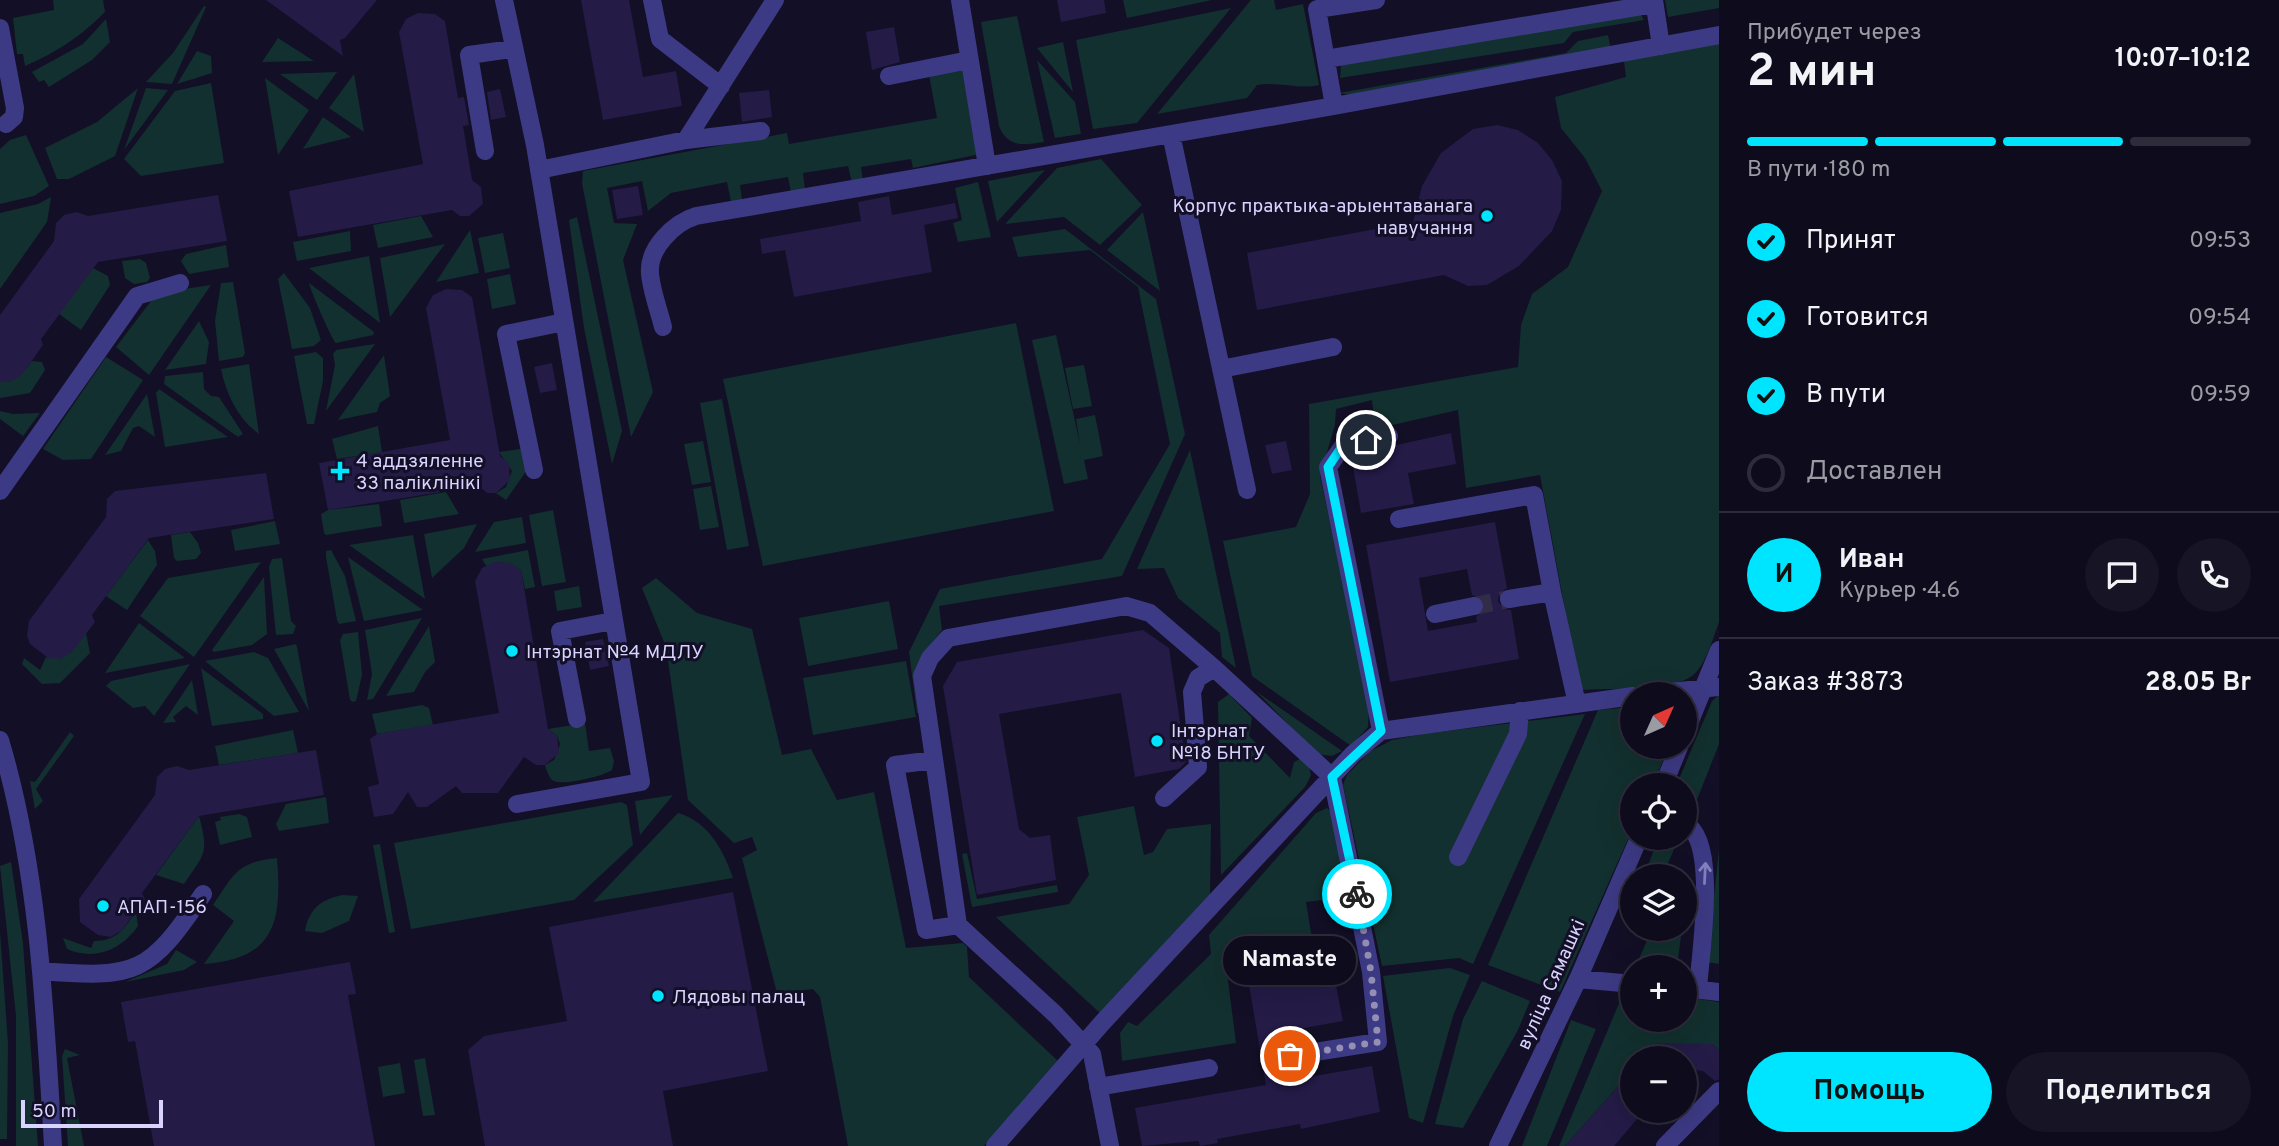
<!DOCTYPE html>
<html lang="ru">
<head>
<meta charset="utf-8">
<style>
  :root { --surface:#0e0b1c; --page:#171425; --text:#f1f3f6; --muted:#9b9ba3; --line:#2e2b3b; --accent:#00e5ff }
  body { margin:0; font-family:Overpass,sans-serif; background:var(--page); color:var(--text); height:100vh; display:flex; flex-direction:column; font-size:26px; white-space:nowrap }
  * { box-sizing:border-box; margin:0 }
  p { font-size:23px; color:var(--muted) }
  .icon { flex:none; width:38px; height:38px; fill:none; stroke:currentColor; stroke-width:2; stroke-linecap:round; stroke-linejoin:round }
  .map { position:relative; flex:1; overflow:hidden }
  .details { display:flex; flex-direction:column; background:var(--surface); width:560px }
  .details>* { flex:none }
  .needle { width:46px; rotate:45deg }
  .tools { position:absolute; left:1620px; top:682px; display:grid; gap:14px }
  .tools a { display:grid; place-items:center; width:77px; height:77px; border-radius:50%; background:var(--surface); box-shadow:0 7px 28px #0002,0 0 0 2px var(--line); font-size:35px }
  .scale { position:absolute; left:21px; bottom:18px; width:142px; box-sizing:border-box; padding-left:7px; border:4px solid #d9d4ff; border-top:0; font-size:19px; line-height:24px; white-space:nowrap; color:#d9d4ff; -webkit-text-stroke:5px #130f26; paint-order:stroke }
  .pin { position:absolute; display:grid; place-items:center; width:60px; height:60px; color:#fff; margin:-30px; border:4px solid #fff; border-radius:50%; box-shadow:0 2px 7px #0007 }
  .courier { position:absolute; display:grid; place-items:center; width:70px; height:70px; margin:-35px; border:5px solid #00e5ff; border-radius:50%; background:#fff; color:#222; box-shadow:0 2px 9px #0007 }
  .bubble { position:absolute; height:49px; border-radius:24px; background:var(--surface); box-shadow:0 7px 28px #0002,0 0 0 2px var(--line); font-size:23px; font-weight:700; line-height:49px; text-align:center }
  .summary em { font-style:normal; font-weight:700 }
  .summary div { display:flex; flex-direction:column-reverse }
  .summary { display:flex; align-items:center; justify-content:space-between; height:119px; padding:0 28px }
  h1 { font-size:46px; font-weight:700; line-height:52px }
  .bar { display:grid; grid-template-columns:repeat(4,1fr); gap:10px 7px; align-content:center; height:84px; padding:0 28px }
  .bar i { height:9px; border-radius:5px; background:var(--line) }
  .bar .active { background:var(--accent) }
  .bar p { grid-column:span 4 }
  .line { display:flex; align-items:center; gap:18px; padding:0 28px; border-top:2px solid var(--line) }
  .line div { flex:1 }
  .round { display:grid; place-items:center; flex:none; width:74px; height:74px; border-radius:37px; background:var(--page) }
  ol { padding:0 28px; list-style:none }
  li { display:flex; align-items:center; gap:21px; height:77px }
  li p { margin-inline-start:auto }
  li .icon { padding:7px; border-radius:50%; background:var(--accent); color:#111; stroke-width:4 }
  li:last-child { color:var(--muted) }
  li i { width:38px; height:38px; border:4px solid var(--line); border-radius:50% }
  .action { display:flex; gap:14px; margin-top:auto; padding:14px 28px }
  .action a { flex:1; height:80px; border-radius:42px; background:var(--accent); color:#111; font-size:28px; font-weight:700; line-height:80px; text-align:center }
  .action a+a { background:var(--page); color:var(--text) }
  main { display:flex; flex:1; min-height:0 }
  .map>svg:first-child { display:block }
</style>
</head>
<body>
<main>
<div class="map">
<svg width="1719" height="1146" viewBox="0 0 1719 1146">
  <rect width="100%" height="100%" fill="#130f26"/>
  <path fill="#12302f" d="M53,0H103L105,12C80,37 57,52 25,66L23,54H17L13,18L54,10Z
    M1123,0H1212L1127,18Z
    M1251,0H1274L1276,10L1303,4L1319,85C1297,90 1281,81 1257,85L1247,98L1157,114Z
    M1665,0H1719V8L1668,17Z
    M204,6L206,7L172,84L146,82L173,53Z
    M1231,8L1137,123L1093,129L1076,40Z
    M1640,13L1644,20L1573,32L1564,43L1340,78L1341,64Z
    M1017,16L1044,142C1023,145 1008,148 999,126L981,22Z
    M106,19L110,42L92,60L49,87L44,80L39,82L32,72L83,44Z
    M1608,35L1611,49L1350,95L1339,93L1566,53L1578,41Z
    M278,38L314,61L262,62Z
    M1063,42L1073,92L1037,48Z
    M1719,42V622C1713,638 1706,665 1692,676C1673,691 1607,688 1580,690L1540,475L1466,488L1458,410L1375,429L1372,400L1336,409L1335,425L1320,476L1369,704L1368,727L1351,746L1252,676L1223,541L1296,527L1310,494L1309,404L1518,367L1521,325L1532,294L1568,267L1602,191L1585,158L1561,128L1555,97L1626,77L1624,61Z
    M197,51L211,56L212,73L177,84Z
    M1037,60L1075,102L1081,134L1055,138Z
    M964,68L980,154L913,168L911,159L861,167L863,181L852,183L848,166L803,173L805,190L791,193L788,177L740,185L742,200L731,202L727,182L671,193L648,211L642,181L607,188L614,223L637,224L623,260L653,392L631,437L582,183L583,171L787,133L789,144L937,118L929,75Z
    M337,72L317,100L280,74Z
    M354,74L364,132L329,108Z
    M265,78L309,110L278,155Z
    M211,83L224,163L141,176L124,159L175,91Z
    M138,88L115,156L69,179H57L45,148L97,122Z
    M146,88L168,90L124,150Z
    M323,117L351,137L303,149Z
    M26,135L49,186L34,196L0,204V149L10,140Z
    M1101,159L1142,205L1100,245L1064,217L1005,224L1057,168Z
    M1045,170L997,222L988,181Z
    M978,182L991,237L958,242L953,223L962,220L955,188Z
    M51,197L47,222L0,289V213L38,204Z
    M1143,212L1160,291L1107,250Z
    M421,216L433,237L378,248L373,225Z
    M577,217L622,431L612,464L584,328L569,220Z
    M1065,229L1156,299L1185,434L1122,576L939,606L942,630L923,654L921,714L917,713L909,652L940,589L1102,559L1170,444L1138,287L1090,250L1018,257L1012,237Z
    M470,230L479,273L436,282Z
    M350,231L351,251L297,261L293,242Z
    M503,233L510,268L485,273L478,238Z
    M445,244L390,317L380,258Z
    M226,245L229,267L189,274L181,261L186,254Z
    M369,256L380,323L309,268Z
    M140,259L146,263L150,278L147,282L134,284L125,278L122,261Z
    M93,268L108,276L110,285L81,330L59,314Z
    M284,273L310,308L321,340L314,346L292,349L278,279Z
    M510,274L516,304L492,309L487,279Z
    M233,282L245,353L243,357L219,361L215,321L221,283Z
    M309,283L374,332L373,335L336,343C332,340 309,287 309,283Z
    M211,285L149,375L116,347L157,293Z
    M199,321L209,342L206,364L165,370Z
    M1016,323L1054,511L763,566L723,379Z
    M1056,335L1080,444L1076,419L1095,415L1103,456L1084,460L1088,479L1064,484L1032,340Z
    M375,344L326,411L335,365L333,354L336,350Z
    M316,352L323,358V381L314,424H307L294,356Z
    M384,355L390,396L380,403L377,412L338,420Z
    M106,357L143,380L91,459L63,460L43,449Z
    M32,361L42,362L45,370L30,393L0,398V382C16,383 23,373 32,361Z
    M249,364L259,434C238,419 226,394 221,369Z
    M1084,365L1092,406L1073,409L1065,368Z
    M203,372L204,389L211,396L219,397L243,434L238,437L164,384L165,376Z
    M159,389L228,437L165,447L156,393Z
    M147,394L155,437L139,426L133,428L121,451L105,455Z
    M722,399L749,546L727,550L700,403Z
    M0,411L13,414L40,413L23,436L0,419Z
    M378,426L382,452L337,459L332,439Z
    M703,441L711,482L692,485L684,444Z
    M527,448L529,467L506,500L496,493L506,487L512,471L499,452Z
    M1190,450L1236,668L1222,657L1220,633L1178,598L1164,568L1137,569Z
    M711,486L719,527L700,530L693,489Z
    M446,492L459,514L404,523L400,500Z
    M379,504L382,526L326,535L324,533L321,514L328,510Z
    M553,510L566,582L542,586L529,515Z
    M522,517L526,543L475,552L494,522Z
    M275,521L280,544L235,551L231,530Z
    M477,524L464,548L432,578L424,534Z
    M190,532L198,543L201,553L196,559L177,561L174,558L171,535Z
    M413,535L425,599L349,545Z
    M148,540L155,551L157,565L127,610L106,596Z
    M331,550L345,576L356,621L339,624L337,620L326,557V551Z
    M528,550L535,587L525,589L521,570C510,563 499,559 487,567L482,559Z
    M348,557L423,610L364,621Z
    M282,558L291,621L296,626L293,634L276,635L269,567L272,559Z
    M261,562L194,657L140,616L168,578Z
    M264,577L267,634L252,645L214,652L212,650Z
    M656,578L697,613L752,629L782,755L811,749L837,800L874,792L906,948L963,943L967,947L969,977L1059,1062L984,1146H848L820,997L813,989L777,993L742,858L757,850L752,837L734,843L688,800L666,647L642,588Z
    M579,586L582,607L557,611L554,591Z
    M889,601L898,649L808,666L799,618Z
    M422,618L373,699L367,700L372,674L365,630Z
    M139,623L185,658L105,673Z
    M429,626L435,662L425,672L414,692L386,696Z
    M358,632L362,675L356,701L353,702L350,700L340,640L343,634Z
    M86,633L90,653L60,683L42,684L22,664L24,658L40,670L46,657C67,662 74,648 86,633Z
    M296,644L297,647L309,711L274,649Z
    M254,652L268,658L299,712L274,716L205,661Z
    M906,661L916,717L813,735L803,678Z
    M190,664L154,716L145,706L133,708L106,686L111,681Z
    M201,668L263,714V719L212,726Z
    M192,680L198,715L186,706L173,717L176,722L163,723Z
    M1257,692L1342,751L1332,756L1317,754Z
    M1229,694L1252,718L1249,736L1290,778L1294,762L1302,758L1308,763L1311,775L1305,787L1221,875L1218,702Z
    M1719,695V744L1691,815L1685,814V786H1676L1712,701Z
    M422,705L429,708L433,725L377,734L372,714Z
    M1633,707V747H1669L1652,786H1633V828L1560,992L1488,965L1598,710Z
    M1585,714L1473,964L1459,958L1382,966L1343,785L1347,775L1369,752L1392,740L1423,734Z
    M585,723L589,751L610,748L614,761L612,770C604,776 560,787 552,780C549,777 546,769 545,765L554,760L560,744L557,736L548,729Z
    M293,730L298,753L219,765L215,746Z
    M70,732L74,736L36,789L43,801L35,809L30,781L35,782Z
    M673,795L640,835L635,801Z
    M326,797L329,823L279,831L276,824L286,804Z
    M621,802L627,805L633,845L574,900L411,929L394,843Z
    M1134,806L1144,855L1153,852L1167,829L1211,824L1210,896L1102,1015L996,917L1069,904L1089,875L1077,817Z
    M1327,808L1333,814L1349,879L1339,898L1306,902L1314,951L1338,947L1357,952L1358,959L1350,963H1323L1236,979L1233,963L1226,965L1236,1043L1122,1061L1120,1033L1128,1022L1137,1026L1211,954L1209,935L1316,813Z
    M678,813C708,821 724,851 733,878L593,902Z
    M239,814L247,817L252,837L220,845L215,822L221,820L220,817Z
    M199,816C209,854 205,853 184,884L156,875Z
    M1658,838H1679L1662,877H1644Z
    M380,844L395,932L389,933L373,845Z
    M1719,849V964L1707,962Z
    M967,853L977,899L1057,885L1058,892L972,907L962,854Z
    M277,858C282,921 276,959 204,964L234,921L213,905C234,874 237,862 277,858Z
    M11,862L23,943L38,1146H16V1016L0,866Z
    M343,895L358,896L349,921L322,933L305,931C309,909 321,899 343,895Z
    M136,912L138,926C121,950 95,961 67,949L63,938L91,948L94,941C117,941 123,929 136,912Z
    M1652,929H1682L1677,967L1635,968Z
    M0,932L8,1043L7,1139H0Z
    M176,950L197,962L184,970L125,982L167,964Z
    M1450,968L1470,975L1453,1016L1423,1123L1409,1118L1383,976Z
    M1482,981L1530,1001L1518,1030L1463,1128L1435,1124L1463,1019Z
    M1625,989L1633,990V1020H1685V997L1719,1002V1050L1712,1044L1633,1059V1070L1565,1146H1559Z
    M1571,1020L1596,1029L1547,1146H1522Z
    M65,1049L80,1055L67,1058L84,1146H68L62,1056Z
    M425,1058L435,1115L423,1116L414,1060Z
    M400,1063L405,1093L383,1097L378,1067Z"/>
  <path fill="#241b47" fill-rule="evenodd" d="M266,0H377L345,38L340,40L343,56Z
    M581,0H629L643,77L676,71L682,106L603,120Z
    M1057,0H1104L1106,13L1061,22Z
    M418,13L435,14L445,21L458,98L464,97L469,125L463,126L472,180L481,187L483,204L469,216H460L452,210L298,237L289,191L423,164L399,32L406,19Z
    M894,27L900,62L872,70L866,32Z
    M500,89L506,117L491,120L487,92Z
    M769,90L772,117L742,122L739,93Z
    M1497,125L1518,130L1538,143L1552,160L1562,181L1561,210L1552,231L1519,266L1487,285L1468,286L1444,275L1257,310L1247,253L1413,222L1422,186L1441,153L1473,129Z
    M638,186L643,215L617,219L612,190Z
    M218,195L227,241L98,262L41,339L43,345L21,376L9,382H0V315L54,241L56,223L64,215L76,212L88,216Z
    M889,196L892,215L955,203L958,218L924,225L932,272L794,297L785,250L762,254L760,239L861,221L858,202Z
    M446,289L462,290L472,297L500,456L509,463L510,480L496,493H487L479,486L328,510L319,463L450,440L426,308L433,295Z
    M552,363L557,390L540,393L534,367Z
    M1451,433L1456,464L1408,473L1414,504L1361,513L1351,455Z
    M1286,441L1292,470L1272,474L1265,445Z
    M266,473L274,519L149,538L92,615L95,622L72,652L60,659L48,658L30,644L27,636L29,621L106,517L107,499L115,491Z
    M1495,522L1507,588L1499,594L1498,601L1504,609L1511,610L1519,659L1390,682L1366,545ZM1467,569L1472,595L1483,599L1484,610L1476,617L1477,622L1428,631L1419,578Z
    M494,562L510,563L521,570L548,729L557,736L559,753L545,765H536L524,757L498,793H462L456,786L427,807H417L408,792L393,814L374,817L368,787L379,784L370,739L377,734L499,713L475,581L482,568Z
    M1143,630L1169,648L1186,762L1179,769L1135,777L1121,693L999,714L1019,829L1030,838L1050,835L1056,880L977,895L943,686L957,662Z
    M603,639L609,666L590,670L585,642Z
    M316,750L324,795L199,816L142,893L145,899L122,930L111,937L98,935L80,922L79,899L155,795L157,777L165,769L177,766L189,770Z
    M733,892L768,1071L663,1091L673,1146H485L468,1050L484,1036L567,1021L549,927Z
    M350,962L356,994L348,995L375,1146H154L135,1041L128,1042L121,1002Z
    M1333,970L1343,1021L1282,1032L1285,1046L1279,1058L1289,1067L1291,1080L1372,1066L1380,1112L1301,1129L1300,1124L1217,1139L1218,1143L1200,1146L1198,1141L1142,1146L1135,1108L1266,1085L1249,985Z
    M1656,1043L1712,1044L1719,1050V1080L1715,1081L1703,1071L1685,1069V1059H1642Z
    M1633,1070V1111H1644L1614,1146H1565Z"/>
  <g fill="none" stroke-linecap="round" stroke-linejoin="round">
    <path stroke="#312d47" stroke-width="18" stroke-dasharray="18 9" stroke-linecap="butt" d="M1474,606L1509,599"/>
    <path stroke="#3d3a85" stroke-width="18" d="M504,0L535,145L641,782L517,804
      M652,0L660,39L721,86
      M960,0L987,166
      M1654,0L1661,46
      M0,28L15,108L14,117L6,124
      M1326,59L1654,4
      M889,76L969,60
      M1334,106L1317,9L1376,0
      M1171,134L1247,490
      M686,140L775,0
      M485,151L469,55L512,49
      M539,170L686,140L761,131
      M663,327C659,310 651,290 650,273C648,248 674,223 696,216L1334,106L1719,35
      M1221,369L1333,347
      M1389,436L1344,445L1328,467L1381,731L1633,696
      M534,470L506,334L564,322
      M0,491L137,296L180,283
      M1399,519L1534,495L1552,592L1577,704
      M1509,599L1552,592
      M1435,614L1474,606
      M1641,695L1719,687
      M577,719L560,631L613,621
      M1685,733L1719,650
      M0,740C39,871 45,1011 53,1146
      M934,760L895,765L926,930L958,925
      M1663,786L1679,747
      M1164,798L1198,767L1192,692L1198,678L1214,668L1332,777L1371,972L1378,1042L1290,1056
      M1685,824C1719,840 1700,955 1698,989
      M1458,857L1518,734L1520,711
      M41,971C137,979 149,974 203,894
      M1578,979L1633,984
      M1685,988L1719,992
      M1098,1087L1209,1068
      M995,1146L1102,1023L1353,754L1381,731
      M1110,1146L1092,1054L1056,1015L958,925L922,676L930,658L948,638L1126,606L1150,613L1214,668
      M1498,1146L1578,979L1639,838
      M1665,1146L1719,1091"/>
  </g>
  <defs><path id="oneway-shaft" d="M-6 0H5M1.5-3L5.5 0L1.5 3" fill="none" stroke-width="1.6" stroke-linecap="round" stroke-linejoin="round" transform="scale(1.75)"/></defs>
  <use stroke="#837fbc" href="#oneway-shaft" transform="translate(1705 873) rotate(-87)"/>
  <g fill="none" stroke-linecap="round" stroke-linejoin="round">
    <path stroke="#948fb3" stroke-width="7" stroke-dasharray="0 12.6" d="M1290,1056L1378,1042L1371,972L1357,894"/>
    <path stroke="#00e5ff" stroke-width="9" d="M1357,894L1332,777L1381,731L1328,467L1343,445L1366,440"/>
  </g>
  <g fill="#00e5ff" stroke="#130f26" stroke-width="2.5">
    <circle cx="1487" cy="216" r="7"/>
    <path d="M336.5 460.5h7v7h7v7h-7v7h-7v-7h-7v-7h7z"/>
    <circle cx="512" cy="651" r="7"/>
    <circle cx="1157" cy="741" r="7"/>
    <circle cx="103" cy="906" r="7"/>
    <circle cx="658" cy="996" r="7"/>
  </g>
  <g text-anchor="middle" stroke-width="6" stroke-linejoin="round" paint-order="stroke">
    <g font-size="19" fill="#d9d4ff" stroke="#130f26" text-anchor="start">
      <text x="1473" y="212" text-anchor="end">Корпус практыка-арыентаванага<tspan x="1473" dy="22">навучання</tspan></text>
      <text x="356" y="467">4 аддзяленне<tspan x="356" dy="22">33 паліклінікі</tspan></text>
      <text x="526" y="658">Інтэрнат №4 МДЛУ</text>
      <text x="1171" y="737">Інтэрнат<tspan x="1171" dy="22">№18 БНТУ</tspan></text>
      <text x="117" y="913">АПАП-156</text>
      <text x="672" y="1003">Лядовы палац</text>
    </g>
    <g font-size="19" fill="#d9d4ff" stroke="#130f26">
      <text transform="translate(1550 984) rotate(-66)" y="7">вуліца Сямашкі</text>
    </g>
  </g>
</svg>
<div class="tools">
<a><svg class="needle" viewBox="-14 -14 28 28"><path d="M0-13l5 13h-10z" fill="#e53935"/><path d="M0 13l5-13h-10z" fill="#9b9ba3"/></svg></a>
<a><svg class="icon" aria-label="locate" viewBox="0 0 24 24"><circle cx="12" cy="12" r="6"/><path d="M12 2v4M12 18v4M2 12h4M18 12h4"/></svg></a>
<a><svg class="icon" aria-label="layers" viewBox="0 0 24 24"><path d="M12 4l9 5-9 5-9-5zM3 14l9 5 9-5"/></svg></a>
<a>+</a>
<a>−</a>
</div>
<div class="scale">50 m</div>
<div class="pin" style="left:1290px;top:1056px;background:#ea580c"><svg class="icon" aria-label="bag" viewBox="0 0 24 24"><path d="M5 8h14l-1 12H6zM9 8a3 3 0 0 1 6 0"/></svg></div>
<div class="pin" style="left:1366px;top:440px;background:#1f2937"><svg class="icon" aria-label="home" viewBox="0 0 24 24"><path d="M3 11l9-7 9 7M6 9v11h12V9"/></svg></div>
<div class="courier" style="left:1357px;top:894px"><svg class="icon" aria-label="bike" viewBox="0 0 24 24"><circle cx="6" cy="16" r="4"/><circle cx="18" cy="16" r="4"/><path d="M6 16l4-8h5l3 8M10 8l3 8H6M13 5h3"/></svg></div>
<div class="bubble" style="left:1223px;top:936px;width:133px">Namaste</div>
</div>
<section class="details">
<div class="summary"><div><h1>2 мин</h1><p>Прибудет через</p></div><em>10:07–10:12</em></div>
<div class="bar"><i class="active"></i><i class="active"></i><i class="active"></i><i></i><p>В пути · 180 m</p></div>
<ol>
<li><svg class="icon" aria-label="check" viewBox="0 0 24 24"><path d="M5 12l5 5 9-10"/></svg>Принят<p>09:53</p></li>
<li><svg class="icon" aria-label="check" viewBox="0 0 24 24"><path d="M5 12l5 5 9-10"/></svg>Готовится<p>09:54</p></li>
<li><svg class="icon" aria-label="check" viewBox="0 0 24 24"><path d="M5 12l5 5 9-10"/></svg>В пути<p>09:59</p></li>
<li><i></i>Доставлен</li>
</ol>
<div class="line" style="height:126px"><b class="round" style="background:var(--accent);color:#111">И</b><div><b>Иван</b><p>Курьер · 4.6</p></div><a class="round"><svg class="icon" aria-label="chat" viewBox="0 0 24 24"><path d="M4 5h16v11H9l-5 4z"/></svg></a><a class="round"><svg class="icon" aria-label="phone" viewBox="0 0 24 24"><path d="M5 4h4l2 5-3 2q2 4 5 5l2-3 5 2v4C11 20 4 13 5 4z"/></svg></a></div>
<div class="line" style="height:91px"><div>Заказ #3873</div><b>28.05 Br</b></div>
<div class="action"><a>Помощь</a><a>Поделиться</a></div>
</section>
</main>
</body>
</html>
